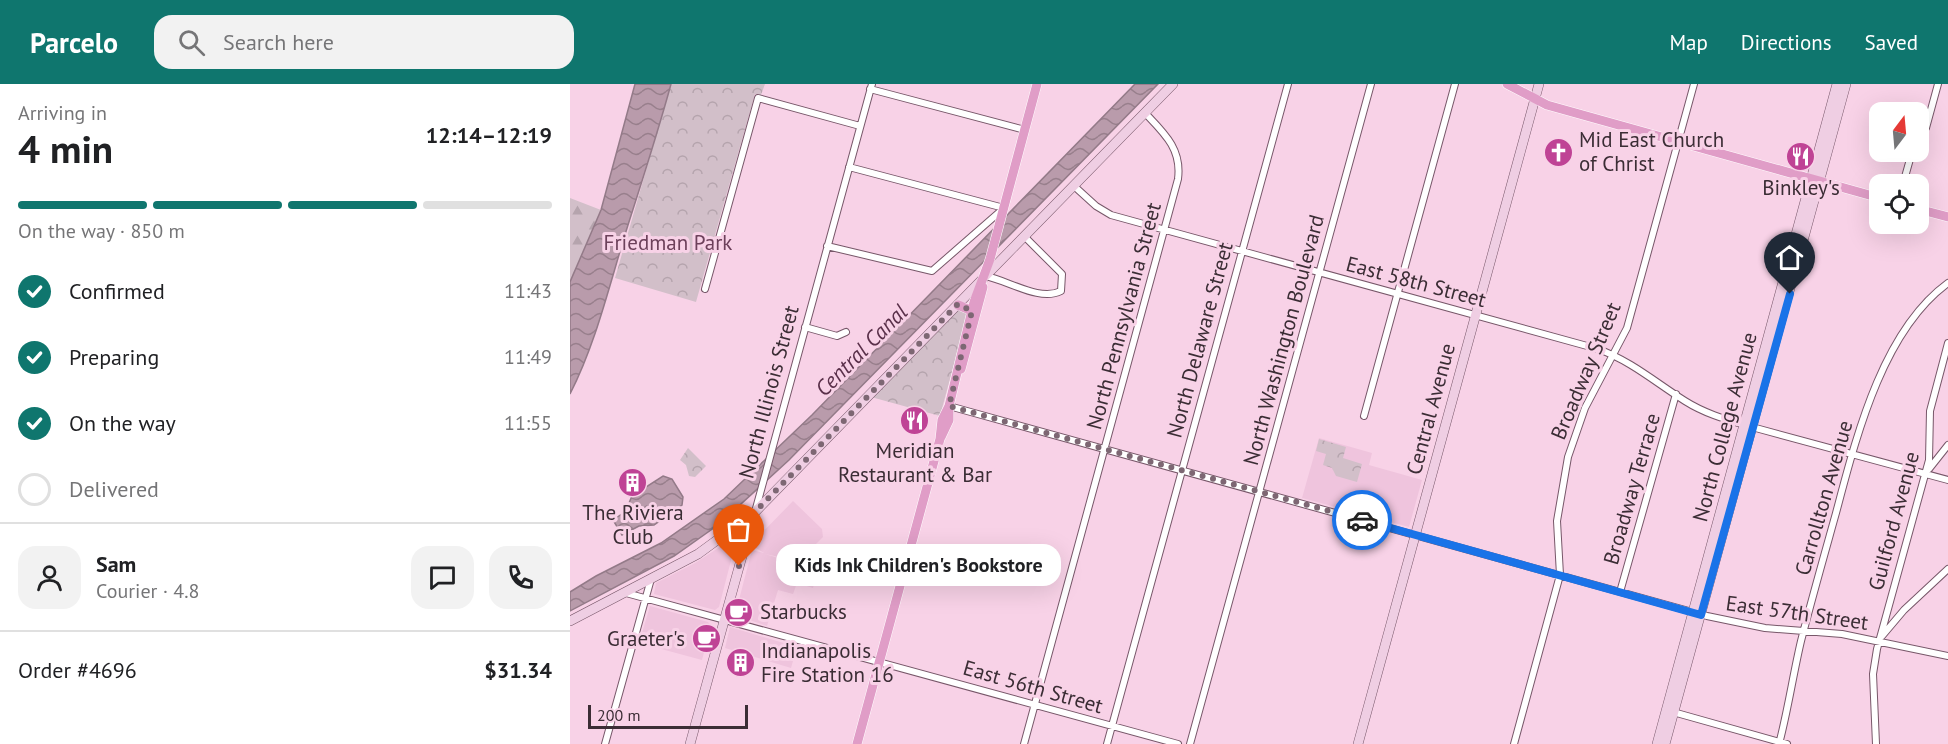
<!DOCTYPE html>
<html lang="en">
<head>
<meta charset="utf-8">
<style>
  :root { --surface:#fff; --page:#f2f2f2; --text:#202124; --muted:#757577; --line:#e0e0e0; --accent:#0f766e }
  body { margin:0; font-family:"PT Sans",sans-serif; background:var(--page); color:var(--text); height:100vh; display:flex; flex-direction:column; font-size:22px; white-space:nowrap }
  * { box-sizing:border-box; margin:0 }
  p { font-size:20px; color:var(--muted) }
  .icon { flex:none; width:33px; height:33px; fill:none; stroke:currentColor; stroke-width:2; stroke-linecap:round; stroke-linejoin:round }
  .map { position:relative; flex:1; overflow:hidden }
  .sheet { display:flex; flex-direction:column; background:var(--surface); width:570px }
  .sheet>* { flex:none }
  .needle { width:39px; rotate:16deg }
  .tools { position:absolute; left:1299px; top:18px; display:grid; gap:12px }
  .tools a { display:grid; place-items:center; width:60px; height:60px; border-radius:12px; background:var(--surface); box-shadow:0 6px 24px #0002; font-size:30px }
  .scale { position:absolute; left:18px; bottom:15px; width:160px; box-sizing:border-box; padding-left:6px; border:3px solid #3b2d35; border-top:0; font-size:16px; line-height:21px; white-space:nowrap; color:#3b2d35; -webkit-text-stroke:4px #f8d2e7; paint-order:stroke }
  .pin { position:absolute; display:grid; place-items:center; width:51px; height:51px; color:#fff; margin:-62px -26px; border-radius:50% 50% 50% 0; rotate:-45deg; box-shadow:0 0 6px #0007 }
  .pin .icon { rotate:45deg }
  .courier { position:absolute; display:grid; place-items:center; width:60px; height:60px; margin:-30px; border:4px solid #1a73e8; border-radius:50%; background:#fff; color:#222; box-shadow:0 2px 8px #0007 }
  .bubble { position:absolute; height:42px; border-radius:18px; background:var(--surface); box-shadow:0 6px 24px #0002; font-size:20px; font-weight:700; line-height:42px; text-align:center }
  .overview em { font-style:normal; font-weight:700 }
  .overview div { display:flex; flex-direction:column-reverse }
  .overview { display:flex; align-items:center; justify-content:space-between; height:102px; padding:0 18px }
  h1 { font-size:39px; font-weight:700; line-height:45px }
  .bar { display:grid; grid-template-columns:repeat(4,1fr); gap:9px 6px; align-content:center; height:72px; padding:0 18px }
  .bar i { height:8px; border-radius:4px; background:var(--line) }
  .bar .current { background:var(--accent) }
  .bar p { grid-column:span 4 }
  .line { display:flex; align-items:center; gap:15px; padding:0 18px; border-top:2px solid var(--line) }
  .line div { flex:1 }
  .round { display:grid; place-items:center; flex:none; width:63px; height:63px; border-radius:18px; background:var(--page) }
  ol { padding:0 18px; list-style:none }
  li { display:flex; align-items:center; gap:18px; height:66px }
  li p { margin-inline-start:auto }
  li .icon { padding:6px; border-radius:50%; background:var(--accent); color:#fff; stroke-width:4 }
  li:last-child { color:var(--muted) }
  li i { width:33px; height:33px; border:3px solid var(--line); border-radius:50% }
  header { display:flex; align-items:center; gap:36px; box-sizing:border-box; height:84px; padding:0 30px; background:var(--accent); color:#fff }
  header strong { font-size:28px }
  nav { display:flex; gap:33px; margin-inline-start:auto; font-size:21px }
  .search { width:420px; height:54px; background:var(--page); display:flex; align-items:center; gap:15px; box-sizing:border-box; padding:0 21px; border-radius:18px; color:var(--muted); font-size:22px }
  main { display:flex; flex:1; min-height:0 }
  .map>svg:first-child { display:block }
</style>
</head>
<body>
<header>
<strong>Parcelo</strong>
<div class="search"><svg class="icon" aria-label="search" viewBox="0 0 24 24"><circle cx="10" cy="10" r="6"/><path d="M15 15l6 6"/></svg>Search here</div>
<nav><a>Map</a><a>Directions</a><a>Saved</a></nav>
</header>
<main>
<section class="sheet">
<div class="overview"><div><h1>4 min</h1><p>Arriving in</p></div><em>12:14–12:19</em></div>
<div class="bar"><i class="current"></i><i class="current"></i><i class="current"></i><i></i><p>On the way · 850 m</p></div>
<ol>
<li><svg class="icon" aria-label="check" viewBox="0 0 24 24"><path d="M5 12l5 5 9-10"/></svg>Confirmed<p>11:43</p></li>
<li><svg class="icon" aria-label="check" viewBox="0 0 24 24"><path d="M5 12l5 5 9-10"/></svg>Preparing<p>11:49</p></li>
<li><svg class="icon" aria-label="check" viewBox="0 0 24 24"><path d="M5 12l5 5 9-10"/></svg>On the way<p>11:55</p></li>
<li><i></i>Delivered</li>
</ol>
<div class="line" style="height:108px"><a class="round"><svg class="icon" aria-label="person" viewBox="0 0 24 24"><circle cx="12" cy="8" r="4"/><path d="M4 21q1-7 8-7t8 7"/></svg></a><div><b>Sam</b><p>Courier · 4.8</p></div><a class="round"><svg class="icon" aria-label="chat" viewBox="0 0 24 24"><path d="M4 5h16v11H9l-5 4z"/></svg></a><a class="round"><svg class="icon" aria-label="phone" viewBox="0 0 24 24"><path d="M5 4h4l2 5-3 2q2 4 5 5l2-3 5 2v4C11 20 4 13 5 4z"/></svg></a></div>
<div class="line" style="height:78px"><div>Order #4696</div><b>$31.34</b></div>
</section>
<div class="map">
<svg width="1378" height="660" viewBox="0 0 1378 660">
  <defs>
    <pattern id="forest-firs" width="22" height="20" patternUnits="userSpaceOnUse" patternTransform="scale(1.5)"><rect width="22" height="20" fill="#d2bfc9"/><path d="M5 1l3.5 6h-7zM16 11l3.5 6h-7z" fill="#b5a4ad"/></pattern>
    <pattern id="park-crowns" width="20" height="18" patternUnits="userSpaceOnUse" patternTransform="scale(1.5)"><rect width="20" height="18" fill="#d2bfc9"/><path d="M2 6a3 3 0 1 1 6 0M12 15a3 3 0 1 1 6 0" fill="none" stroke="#b5a4ad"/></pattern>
    <pattern id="water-waves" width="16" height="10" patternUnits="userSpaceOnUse" patternTransform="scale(1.5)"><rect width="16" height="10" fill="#b99bab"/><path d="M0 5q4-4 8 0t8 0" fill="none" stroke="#987f8c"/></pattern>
  </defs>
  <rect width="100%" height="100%" fill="#f8d2e7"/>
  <path fill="#efc4dd" d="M749,354L802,369L799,381L852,396L839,443L732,414Z
    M223,417L252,445L253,453L229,477L195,470L248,486L243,504L227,499L223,510L208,506L197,542L165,531L182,466L194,469L184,463L187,454Z
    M159,457L165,461L149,523L145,526L84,510L86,499L125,479Z
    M80,522L138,538L141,542L132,576L69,559Z
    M160,543L227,563L221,584L155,564Z"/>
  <path fill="url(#forest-firs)" d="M0,114L31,126L0,198Z"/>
  <path fill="url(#park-crowns)" d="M101,0H195L191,11L185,10L126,218L45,194Z
    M389,225L398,228L370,332L301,313Z
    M749,355L776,363L773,374L792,380L787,398L766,392L762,384L753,381L756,370L746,367Z
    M118,364L136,382L125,393L119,392L116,381L110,376Z"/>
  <path fill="url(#water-waves)" stroke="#937a88" stroke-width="1.5" d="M65,0H101C88,48 73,94 58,141C40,198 27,257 0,310V198L31,126Z
    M565,0H588L219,376L148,441L104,472L0,527V508L26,492L91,459L154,415L242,331Z
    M93,392L102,395L113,413L112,421L84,441L69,442L52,451L43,436L55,428L60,434L57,437L73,428L79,434L74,427L77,422L60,433L56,426L62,412Z"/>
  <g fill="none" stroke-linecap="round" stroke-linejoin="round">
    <defs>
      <path id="street" d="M300,5L455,46
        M1348,55L1356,44L1368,0
        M279,83L434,124
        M1333,100L1342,68
        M504,102L526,122L541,131L1028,265C1061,277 1085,298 1115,317C1134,329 1154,335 1175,341
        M257,162L362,187L433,125
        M415,192C438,196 469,218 491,207L492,190L454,152
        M135,205L188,14L290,42
        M235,243L267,252L276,248
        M379,322L1137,532L1195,544L1272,550L1378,572
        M794,332L885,0
        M1182,343L1378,396
        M1359,385L1378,361
        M185,428L302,0
        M1050,508L1106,310
        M56,509L608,660
        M1312,552L1334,526L1378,485
        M1103,628L1217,660
        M35,660L81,495
        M454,660L608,95C612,65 594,49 575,29
        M537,660L718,0
        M620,660L801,0
        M944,660L990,491L987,437L998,373L1015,324L1057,244L1124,0
        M1209,660C1218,626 1223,591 1231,557C1242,514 1254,472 1266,429C1286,354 1312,247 1378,199
        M1306,660L1303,590L1307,565L1359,376L1360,327L1378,259"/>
      <path id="secondary" d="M0,537L128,470L184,429L603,0
        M120,660L184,429
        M788,660L969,0
        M1087,660L1267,0
        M1095,660L1276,0"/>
      <path id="primary" d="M937,0L977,21L1310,114
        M1348,125L1378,133
        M388,221L402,227
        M391,285L413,203
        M371,353L379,336V324
        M287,660L370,355L372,336L379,322L404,218L420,175L467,0"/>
    </defs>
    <use href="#street" stroke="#775769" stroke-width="8"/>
    <use href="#secondary" stroke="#775769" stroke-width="10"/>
    <use href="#primary" stroke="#fff" stroke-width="10"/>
    <use href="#street" stroke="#fff" stroke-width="6"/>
    <use href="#secondary" stroke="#efcee3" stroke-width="9"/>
    <use href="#primary" stroke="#e09dc7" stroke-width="9"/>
  </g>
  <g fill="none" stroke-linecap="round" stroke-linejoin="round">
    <path stroke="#7d6773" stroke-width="6" stroke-dasharray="0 10.8" d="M169,482L184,429L388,220L402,227L379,322L792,436"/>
    <path stroke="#1a73e8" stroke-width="8" d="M792,436L1131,531L1220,210"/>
  </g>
  <defs>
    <symbol id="church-disc" viewBox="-11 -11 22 22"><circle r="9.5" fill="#bf4395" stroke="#f8d2e7"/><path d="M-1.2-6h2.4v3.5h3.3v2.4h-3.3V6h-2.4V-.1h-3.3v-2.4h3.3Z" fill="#fff"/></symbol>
    <symbol id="restaurant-disc" viewBox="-11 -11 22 22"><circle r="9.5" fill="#bf4395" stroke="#f8d2e7"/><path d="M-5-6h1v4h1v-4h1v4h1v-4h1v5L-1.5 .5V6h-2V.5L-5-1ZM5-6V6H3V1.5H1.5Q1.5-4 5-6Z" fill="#fff"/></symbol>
    <symbol id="building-disc" viewBox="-11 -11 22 22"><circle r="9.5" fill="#bf4395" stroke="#f8d2e7"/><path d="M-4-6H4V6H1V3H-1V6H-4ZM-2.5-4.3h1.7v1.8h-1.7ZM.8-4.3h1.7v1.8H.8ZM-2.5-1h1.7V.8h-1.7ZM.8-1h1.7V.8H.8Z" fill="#fff"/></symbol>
    <symbol id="cafe-disc" viewBox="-11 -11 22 22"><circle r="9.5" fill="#bf4395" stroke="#f8d2e7"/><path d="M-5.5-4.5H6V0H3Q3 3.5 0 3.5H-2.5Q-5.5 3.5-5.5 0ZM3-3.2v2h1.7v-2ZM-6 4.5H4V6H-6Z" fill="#fff"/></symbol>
  </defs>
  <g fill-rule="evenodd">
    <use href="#church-disc" x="972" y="52" width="33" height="33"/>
    <use href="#restaurant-disc" x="1214" y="56" width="33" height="33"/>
    <use href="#restaurant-disc" x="328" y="320" width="33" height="33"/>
    <use href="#building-disc" x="46" y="382" width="33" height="33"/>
    <use href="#cafe-disc" x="152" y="512" width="33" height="33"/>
    <use href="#cafe-disc" x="120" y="538" width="33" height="33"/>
    <use href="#building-disc" x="154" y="562" width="33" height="33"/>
  </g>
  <g text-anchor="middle" stroke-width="6" stroke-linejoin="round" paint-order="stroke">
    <g font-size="21" fill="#3b2d35" stroke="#f8d2e7" text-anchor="start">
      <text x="1009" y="63">Mid East Church<tspan x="1009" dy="24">of Christ</tspan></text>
      <text x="1231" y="111" text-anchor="middle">Binkley's</text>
      <text x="345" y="374" text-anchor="middle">Meridian<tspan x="345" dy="24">Restaurant &amp; Bar</tspan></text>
      <text x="63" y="436" text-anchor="middle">The Riviera<tspan x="63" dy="24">Club</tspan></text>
      <text x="190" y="535">Starbucks</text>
      <text x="115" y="562" text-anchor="end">Graeter's</text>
      <text x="191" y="574">Indianapolis<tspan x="191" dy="24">Fire Station 16</tspan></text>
    </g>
    <g font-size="21" fill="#6d415b" stroke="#f8d2e7">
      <text x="98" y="166">Friedman Park</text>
    </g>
    <g font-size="21" fill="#3b2d35" stroke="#f8d2e7">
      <text transform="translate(846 198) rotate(15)" y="7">East 58th Street</text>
      <text transform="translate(554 232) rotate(-75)" y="7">North Pennsylvania Street</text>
      <text transform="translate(630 256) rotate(-75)" y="7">North Delaware Street</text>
      <text transform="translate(714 256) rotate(-75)" y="7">North Washington Boulevard</text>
      <text transform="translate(1016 287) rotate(-67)" y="7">Broadway Street</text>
      <text transform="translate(199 308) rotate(-75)" y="7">North Illinois Street</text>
      <text transform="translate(861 325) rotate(-75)" y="7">Central Avenue</text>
      <text transform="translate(1155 343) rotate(-75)" y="7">North College Avenue</text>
      <text transform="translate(1062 405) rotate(-74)" y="7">Broadway Terrace</text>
      <text transform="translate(1254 414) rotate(-74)" y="7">Carrollton Avenue</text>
      <text transform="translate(1324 437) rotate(-75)" y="7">Guilford Avenue</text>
      <text transform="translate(1227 529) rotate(8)" y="7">East 57th Street</text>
      <text transform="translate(463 603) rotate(16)" y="7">East 56th Street</text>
    </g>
    <g font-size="22" font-style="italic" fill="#5a304a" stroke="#f8d2e7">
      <text transform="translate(291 266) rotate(-45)" y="8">Central Canal</text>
    </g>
  </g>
</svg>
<div class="tools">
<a><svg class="needle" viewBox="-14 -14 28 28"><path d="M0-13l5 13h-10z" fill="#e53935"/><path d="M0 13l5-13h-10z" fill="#757577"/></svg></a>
<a><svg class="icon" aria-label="locate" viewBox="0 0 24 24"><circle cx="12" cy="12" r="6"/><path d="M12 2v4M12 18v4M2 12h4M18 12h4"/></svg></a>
</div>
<div class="scale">200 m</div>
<div class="pin" style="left:169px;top:482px;background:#ea580c"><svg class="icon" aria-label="bag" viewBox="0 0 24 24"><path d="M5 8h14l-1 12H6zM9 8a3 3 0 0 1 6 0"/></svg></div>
<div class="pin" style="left:1220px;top:210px;background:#1f2937"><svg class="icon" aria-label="home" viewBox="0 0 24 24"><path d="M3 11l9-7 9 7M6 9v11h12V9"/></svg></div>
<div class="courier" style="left:792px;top:436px"><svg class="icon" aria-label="car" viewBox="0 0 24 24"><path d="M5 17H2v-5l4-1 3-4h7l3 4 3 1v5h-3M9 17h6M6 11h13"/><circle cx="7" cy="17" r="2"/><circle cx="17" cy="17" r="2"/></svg></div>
<div class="bubble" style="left:206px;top:460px;width:285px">Kids Ink Children's Bookstore</div>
</div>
</main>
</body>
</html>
